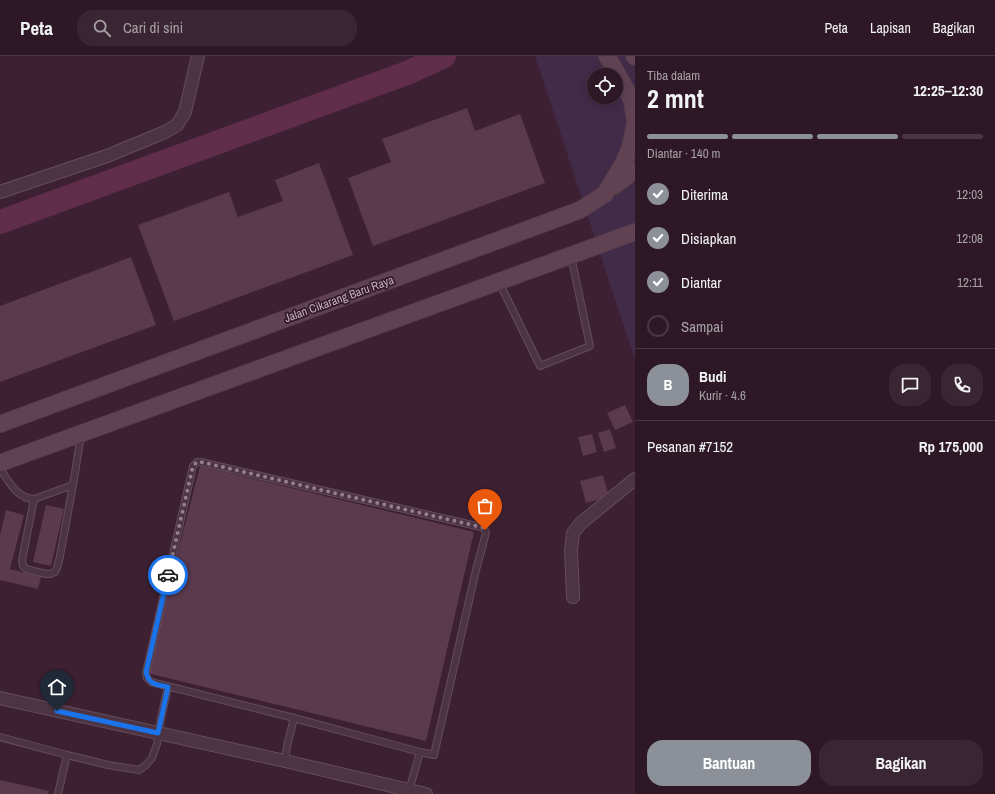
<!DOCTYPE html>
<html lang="id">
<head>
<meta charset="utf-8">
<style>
  :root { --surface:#2e1826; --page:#3a2532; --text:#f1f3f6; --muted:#a7a0a7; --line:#493743; --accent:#8c9099 }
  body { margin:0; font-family:"Archivo Narrow",sans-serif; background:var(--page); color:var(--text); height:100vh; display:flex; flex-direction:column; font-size:15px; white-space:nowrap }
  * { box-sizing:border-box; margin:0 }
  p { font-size:13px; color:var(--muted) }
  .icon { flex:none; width:22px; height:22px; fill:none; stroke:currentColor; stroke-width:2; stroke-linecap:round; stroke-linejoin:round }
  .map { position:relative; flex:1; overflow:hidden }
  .drawer { display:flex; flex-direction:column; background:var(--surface); width:360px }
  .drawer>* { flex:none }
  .controls { position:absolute; left:587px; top:12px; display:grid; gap:8px }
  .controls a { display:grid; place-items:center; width:36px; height:36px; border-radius:50%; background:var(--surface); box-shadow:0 2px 10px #0003,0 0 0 1px var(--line); font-size:20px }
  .pin { position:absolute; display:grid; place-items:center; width:34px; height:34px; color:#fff; margin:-41px -17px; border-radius:50% 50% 50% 0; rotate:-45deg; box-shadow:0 0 4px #0007 }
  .pin .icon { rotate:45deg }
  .courier { position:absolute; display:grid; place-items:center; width:40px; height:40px; margin:-20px; border:3px solid #1a73e8; border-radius:50%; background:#fff; color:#222; box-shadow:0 1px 5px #0007 }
  .headline em { font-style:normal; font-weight:800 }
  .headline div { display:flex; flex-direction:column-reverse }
  .headline { display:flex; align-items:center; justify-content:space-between; height:68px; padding:0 12px }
  h1 { font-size:26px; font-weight:800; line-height:30px }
  .bar { display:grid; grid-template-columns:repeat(4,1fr); gap:6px 4px; align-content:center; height:48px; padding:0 12px }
  .bar i { height:5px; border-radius:3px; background:var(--line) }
  .bar .on { background:var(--accent) }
  .bar p { grid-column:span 4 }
  .line { display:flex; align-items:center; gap:10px; padding:0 12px; border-top:1px solid var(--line) }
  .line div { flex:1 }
  .round { display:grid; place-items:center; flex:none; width:42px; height:42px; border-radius:16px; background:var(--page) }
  ol { padding:0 12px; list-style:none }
  li { display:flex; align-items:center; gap:12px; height:44px }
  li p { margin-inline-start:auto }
  li .icon { padding:4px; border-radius:50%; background:var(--accent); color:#fff; stroke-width:4 }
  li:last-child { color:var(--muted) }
  li i { width:22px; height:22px; border:2px solid var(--line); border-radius:50% }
  .cta { display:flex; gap:8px; margin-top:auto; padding:8px 12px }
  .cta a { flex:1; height:46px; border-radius:16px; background:var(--accent); color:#fff; font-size:16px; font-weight:800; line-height:46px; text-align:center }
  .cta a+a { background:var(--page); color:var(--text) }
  header { display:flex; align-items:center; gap:24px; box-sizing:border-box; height:56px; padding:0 20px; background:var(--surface); border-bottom:1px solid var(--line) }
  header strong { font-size:19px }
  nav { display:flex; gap:22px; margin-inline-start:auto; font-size:14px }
  .search { width:280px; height:36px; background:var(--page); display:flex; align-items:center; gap:10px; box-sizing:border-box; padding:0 14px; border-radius:16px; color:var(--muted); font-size:15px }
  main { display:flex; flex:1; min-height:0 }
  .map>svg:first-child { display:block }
</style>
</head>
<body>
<header>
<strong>Peta</strong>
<div class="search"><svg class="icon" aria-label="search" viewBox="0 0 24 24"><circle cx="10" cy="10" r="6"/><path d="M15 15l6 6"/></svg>Cari di sini</div>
<nav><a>Peta</a><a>Lapisan</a><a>Bagikan</a></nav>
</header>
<main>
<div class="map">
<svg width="635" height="738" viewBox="0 0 635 738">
  <rect width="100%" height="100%" fill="#3d2032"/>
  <path fill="#422a49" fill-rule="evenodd" d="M535,0H635V304ZM594,19H616V41H594Z"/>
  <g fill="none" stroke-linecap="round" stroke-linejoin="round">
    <path stroke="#602d4b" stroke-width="24" d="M0,166L407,17L444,0"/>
  </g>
  <path fill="#5b3a4e" d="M467,52L475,75L520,58L545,127L373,190L348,122L391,106L382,83Z
    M319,107L353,199L174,265L138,169L229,136L238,161L283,145L275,124Z
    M131,201L156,269L0,326V250Z
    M625,349L633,366L615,374L607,357Z
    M610,373L616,392L604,396L598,377Z
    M592,378L597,396L583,400L578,381Z
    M200,410L474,476L426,685L147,617Z
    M603,419L609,441L586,447L580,425Z
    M46,449L64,453L51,510L33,506Z
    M6,454L24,459L10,513L41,521L38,533L0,524V479Z
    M0,724L49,735L48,738H0Z"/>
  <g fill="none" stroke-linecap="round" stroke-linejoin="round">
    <defs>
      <path id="lane" d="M499,226L540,310L590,290L571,200
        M0,413C9,425 17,443 34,443L73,429
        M34,443L22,504L23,510L26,513L46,518H50L55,516L57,512L60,500L73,429L81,379
        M0,681L67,699L108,709L139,714L146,709L152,702L157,688L161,662L168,631
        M285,705L287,690L294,662
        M409,735L420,696L434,699L476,514L486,477C485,474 484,472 481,471L201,406H197L193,410L146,617L147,622L151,626L294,662L420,696
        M58,738L67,699"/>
      <path id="street" d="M0,136L107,100L165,76L177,69L185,56L198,0
        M573,541L571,494L573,477L581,467L635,423
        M0,642L285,705L426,738"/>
      <path id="secondary" d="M607,0L632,44L635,65
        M634,0L635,1
        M614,130L635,114
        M0,368L580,154L605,138L623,108L630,92L635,69
        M0,407L635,176"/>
    </defs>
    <use href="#lane" stroke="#654d5b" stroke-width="8"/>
    <use href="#street" stroke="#654d5b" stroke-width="14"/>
    <use href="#secondary" stroke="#563e4c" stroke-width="18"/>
    <use href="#lane" stroke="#4d3443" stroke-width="6"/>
    <use href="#street" stroke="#4d3443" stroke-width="12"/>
    <use href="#secondary" stroke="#614253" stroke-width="16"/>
  </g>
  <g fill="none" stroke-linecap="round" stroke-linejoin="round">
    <path stroke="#987e8d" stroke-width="4" stroke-dasharray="0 7.2" d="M168,519L193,410L197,406H201L481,471L484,472L485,474"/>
    <path stroke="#1a73e8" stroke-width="5" d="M57,655L158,677L168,631C157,628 149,630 146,616L168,519"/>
  </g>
  <g text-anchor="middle" stroke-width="3.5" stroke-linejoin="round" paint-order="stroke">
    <g font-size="12" fill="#c9b0be" stroke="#321a28">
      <text transform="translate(339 243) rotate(-20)" y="4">Jalan Cikarang Baru Raya</text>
    </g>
  </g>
</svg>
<div class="controls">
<a><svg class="icon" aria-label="locate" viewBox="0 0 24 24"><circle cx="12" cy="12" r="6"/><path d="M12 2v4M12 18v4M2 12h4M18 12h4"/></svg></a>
</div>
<div class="pin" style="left:485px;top:474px;background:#ea580c"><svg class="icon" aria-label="bag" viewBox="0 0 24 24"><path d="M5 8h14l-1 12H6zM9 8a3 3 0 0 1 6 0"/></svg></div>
<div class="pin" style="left:57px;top:655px;background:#1f2937"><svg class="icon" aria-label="home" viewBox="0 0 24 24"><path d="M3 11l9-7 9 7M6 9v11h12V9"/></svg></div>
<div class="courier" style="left:168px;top:519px"><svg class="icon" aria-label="car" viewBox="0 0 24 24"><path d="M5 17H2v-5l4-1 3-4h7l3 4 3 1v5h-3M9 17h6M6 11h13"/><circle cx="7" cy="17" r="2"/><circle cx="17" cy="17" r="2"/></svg></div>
</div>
<section class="drawer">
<div class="headline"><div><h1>2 mnt</h1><p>Tiba dalam</p></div><em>12:25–12:30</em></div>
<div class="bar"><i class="on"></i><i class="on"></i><i class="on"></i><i></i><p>Diantar · 140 m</p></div>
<ol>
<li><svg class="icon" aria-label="check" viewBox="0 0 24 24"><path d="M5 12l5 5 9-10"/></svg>Diterima<p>12:03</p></li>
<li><svg class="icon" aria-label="check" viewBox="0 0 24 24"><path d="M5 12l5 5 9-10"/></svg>Disiapkan<p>12:08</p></li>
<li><svg class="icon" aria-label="check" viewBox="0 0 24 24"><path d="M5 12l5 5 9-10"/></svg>Diantar<p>12:11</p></li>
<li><i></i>Sampai</li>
</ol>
<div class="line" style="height:72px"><b class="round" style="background:var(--accent);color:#fff">B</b><div><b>Budi</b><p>Kurir · 4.6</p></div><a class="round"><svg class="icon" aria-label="chat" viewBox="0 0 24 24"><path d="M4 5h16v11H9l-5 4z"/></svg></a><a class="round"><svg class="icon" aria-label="phone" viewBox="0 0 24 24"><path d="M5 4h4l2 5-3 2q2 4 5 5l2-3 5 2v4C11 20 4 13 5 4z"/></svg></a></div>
<div class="line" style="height:52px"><div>Pesanan #7152</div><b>Rp 175,000</b></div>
<div class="cta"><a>Bantuan</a><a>Bagikan</a></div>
</section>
</main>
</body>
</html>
